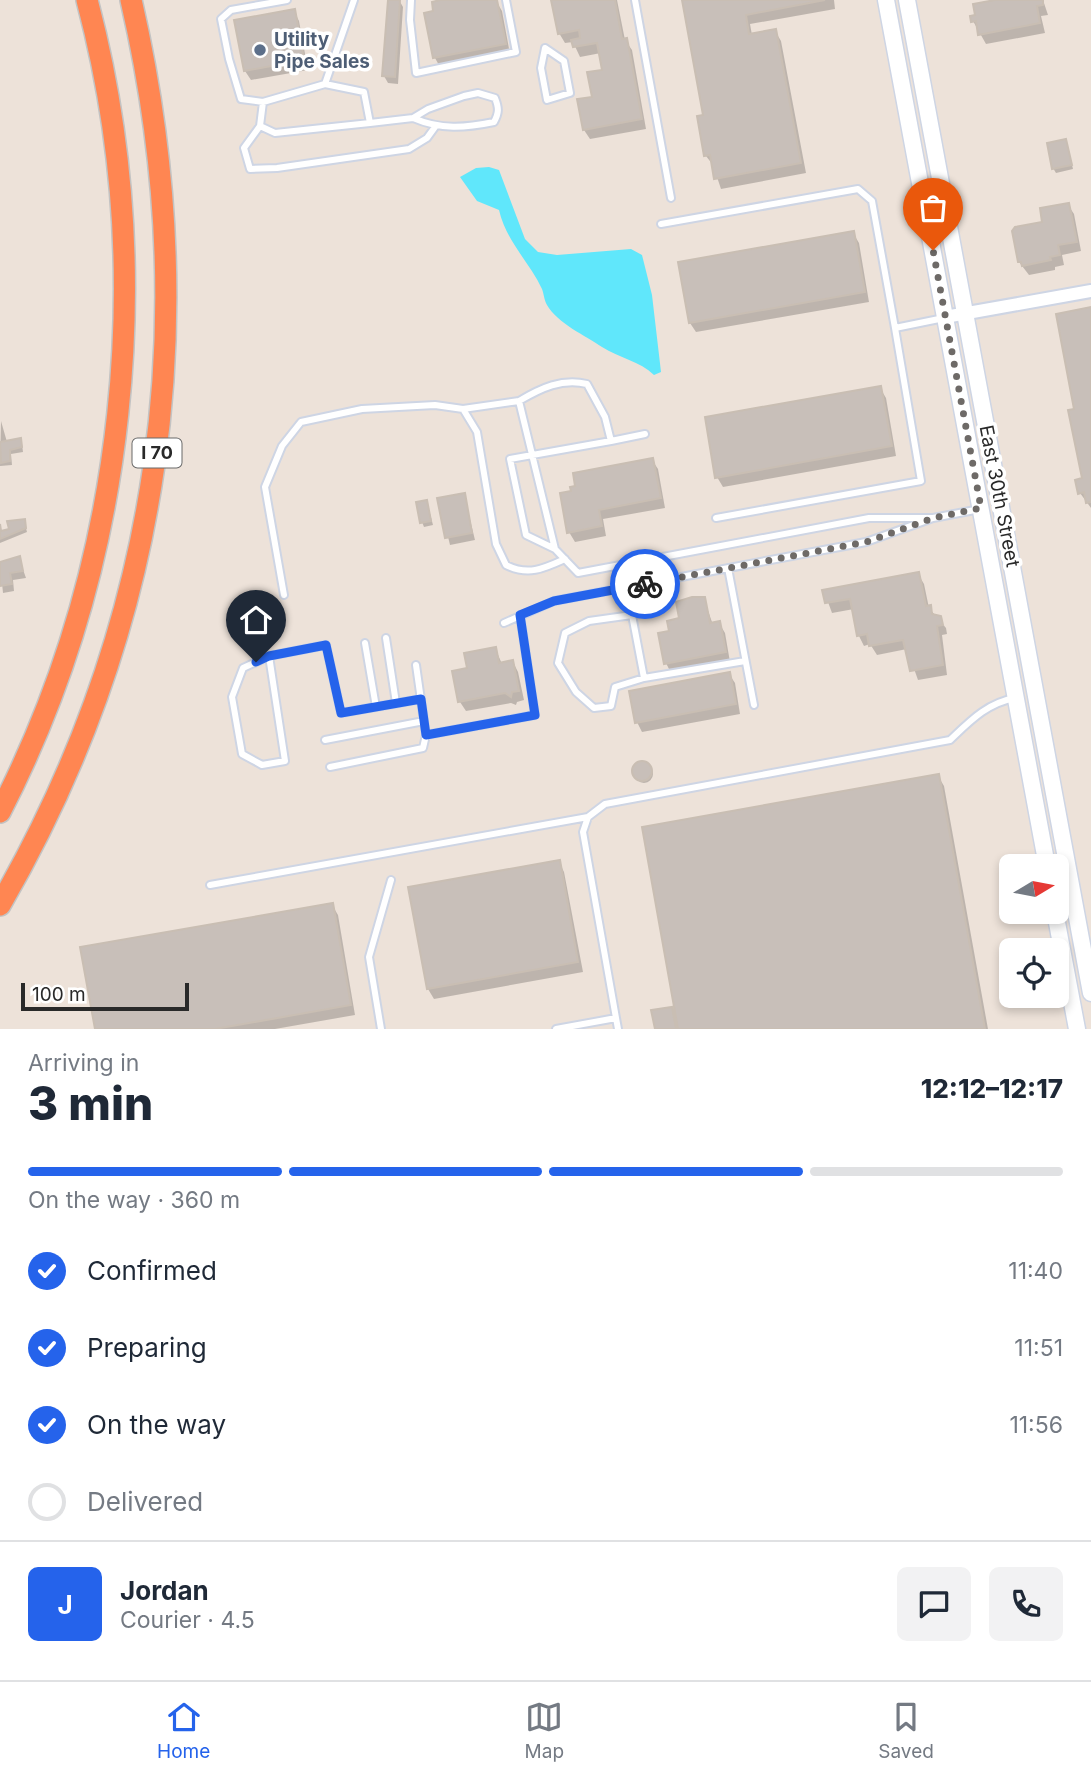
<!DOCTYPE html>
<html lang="en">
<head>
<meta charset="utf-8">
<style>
  :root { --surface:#fff; --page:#f2f2f3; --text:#1f2937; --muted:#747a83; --line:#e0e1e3; --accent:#2563eb }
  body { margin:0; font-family:Inter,sans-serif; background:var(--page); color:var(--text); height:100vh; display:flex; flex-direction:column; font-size:26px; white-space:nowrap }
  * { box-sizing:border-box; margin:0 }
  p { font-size:23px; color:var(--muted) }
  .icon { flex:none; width:38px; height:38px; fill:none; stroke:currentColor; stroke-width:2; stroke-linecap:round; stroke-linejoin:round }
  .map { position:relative; height:1029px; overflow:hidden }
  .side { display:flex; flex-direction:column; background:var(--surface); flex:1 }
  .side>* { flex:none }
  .needle { width:46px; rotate:80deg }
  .buttons { position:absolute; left:999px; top:854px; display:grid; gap:14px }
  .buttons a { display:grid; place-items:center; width:70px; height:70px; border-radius:10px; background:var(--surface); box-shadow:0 4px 10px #0003; font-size:35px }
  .scale { position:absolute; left:21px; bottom:18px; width:168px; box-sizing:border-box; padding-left:7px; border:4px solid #292929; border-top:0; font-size:19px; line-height:24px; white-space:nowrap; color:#292929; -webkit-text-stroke:5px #fff; paint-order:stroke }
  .pin { position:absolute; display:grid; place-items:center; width:60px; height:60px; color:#fff; margin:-72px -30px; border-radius:50% 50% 50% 0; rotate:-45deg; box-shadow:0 0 7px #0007 }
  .pin .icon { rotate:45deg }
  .courier { position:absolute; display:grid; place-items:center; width:70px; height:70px; margin:-35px; border:5px solid #2563eb; border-radius:50%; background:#fff; color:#222; box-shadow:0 2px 9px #0007 }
  .head em { font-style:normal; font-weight:800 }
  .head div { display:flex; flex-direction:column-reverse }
  .head { display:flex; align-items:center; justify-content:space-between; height:119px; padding:0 28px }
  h1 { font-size:46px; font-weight:800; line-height:52px }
  .bar { display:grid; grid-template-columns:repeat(4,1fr); gap:10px 7px; align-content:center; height:84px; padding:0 28px }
  .bar i { height:9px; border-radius:5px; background:var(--line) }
  .bar .active { background:var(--accent) }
  .bar p { grid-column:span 4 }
  .line { display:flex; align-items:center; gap:18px; padding:0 28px; border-top:2px solid var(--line) }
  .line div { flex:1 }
  .round { display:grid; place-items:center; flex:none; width:74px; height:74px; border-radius:10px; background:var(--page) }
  ol { padding:0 28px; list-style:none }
  li { display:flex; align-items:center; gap:21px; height:77px }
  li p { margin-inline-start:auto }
  li .icon { padding:7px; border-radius:50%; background:var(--accent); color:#fff; stroke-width:4 }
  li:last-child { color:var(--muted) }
  li i { width:38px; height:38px; border:4px solid var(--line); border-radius:50% }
  .tab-bar { display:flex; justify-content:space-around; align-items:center; height:98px; border-top:2px solid var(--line); background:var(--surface); font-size:19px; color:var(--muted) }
  .tab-bar a { display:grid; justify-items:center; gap:4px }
  .tab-bar .active { color:var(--accent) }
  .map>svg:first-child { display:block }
</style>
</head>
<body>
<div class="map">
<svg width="1091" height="1029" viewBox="0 0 1091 1029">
  <rect width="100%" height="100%" fill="#ede2d9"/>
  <path fill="#60e7fb" d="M489,167L499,170L525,239L538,252L557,255L631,249L642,255L652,295L661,372L654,375C640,361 619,358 602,347C586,336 557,323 547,305C544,300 544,294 542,289C530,263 506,241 499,210L477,201L460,177L476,168Z"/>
  <path fill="#0003" d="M390,0H399L403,7L398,84L388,83L384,76Z
    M450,0L496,1L502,11L510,54L440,67L435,58V12Z
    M553,0H617L625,40L632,50L646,129L590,139L584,130L604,71L601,53L580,57L573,42L565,43L559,33Z
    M683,0H834L835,9L750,24L752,35L775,31L781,41L806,173L721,189L713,165L706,156L705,116Z
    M1005,0H1043L1048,15L1041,16L1045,33L986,44L973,21Z
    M294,11L299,21L308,70L251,80L245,71Z
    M1066,141L1073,169L1056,173L1053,168Z
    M1068,205L1074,214L1081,251L1062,255L1064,265L1055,267V270L1029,275L1019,262L1044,223Z
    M853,233L859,243L869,302L696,332L690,323Z
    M1091,309V508L1080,493L1084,480L1076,410Z
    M880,388L886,398L896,456L723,487L717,477Z
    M1,421L7,442L20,440L22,444L23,452L11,454L12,465L0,466Z
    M652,460L658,469L665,508L603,519L606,536L575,542L569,532L573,492Z
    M464,495L475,540L450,545L439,500Z
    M427,502L433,525L424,527L422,522Z
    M24,521L27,532L0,543V524L2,533L11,531Z
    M19,558L26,578L13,580L14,591L3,593L0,563Z
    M918,574L924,584L929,608L946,628L947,634L942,635L947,675L918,680L907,649L877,655L870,644L864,646L859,636L854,609L832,613L824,591Z
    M704,599L713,625L719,623L725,633L730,662L671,673L666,663L671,632Z
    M495,648L502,664L513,662L518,672L524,700L517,702L516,705L511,703L466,711L460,702Z
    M729,674L735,683L740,714L642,732L637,722Z
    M635 774a9 9 0 1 1 18 0a9 9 0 1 1-18 0Z
    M938,776L944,786L988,1029H656L671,1009L678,1022Z
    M559,862L564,872L583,972L434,999L428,989L410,889Z
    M332,905L338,915L355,1015L275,1029H96Z"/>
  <path fill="#c8bfb9" stroke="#c9beb3" stroke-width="2" d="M388,0H400L395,77L382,76Z
    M440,0H497L506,44L433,58L424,13L433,11L432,2Z
    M551,0H615L622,39L627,38L642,119L583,130L577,99L592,97L587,72L602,70L597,43L573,47L571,40L580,38L579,30L558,34Z
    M682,0H825L746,15L749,34L776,29L801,163L714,179L710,155L704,156L697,116L703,115Z
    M995,0H1043V5L1037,6L1040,23L978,35L976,21L971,22L970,16L975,15L973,4Z
    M295,9L304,60L244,71L234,20Z
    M1066,139L1072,165L1052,169L1047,143Z
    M1069,203L1077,242L1058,245L1060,255L1050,257L1051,260L1022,266L1021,262H1018L1012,231L1015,227L1042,222L1040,208Z
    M854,231L865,292L689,323L678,262Z
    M1091,307V502L1086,503L1084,492L1078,494L1075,480L1082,478L1068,410L1074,409L1056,314Z
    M881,386L892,446L715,478L705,417Z
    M21,438L22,447L10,450V461L1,463L0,442Z
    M653,458L661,498L599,510L602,526L567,533L560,493L571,491L570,487L575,486L573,473Z
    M465,493L472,533L445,538L437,498Z
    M427,500L431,521L420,523L416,502Z
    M25,519L26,528L0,539V524L1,531L9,529L7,521Z
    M20,556L23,571L10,573L12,584L0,586V562Z
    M919,572L926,606L931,605L932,614L941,616L943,625L937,626L943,665L910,671L903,640L869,646L867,634L857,636L850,599L825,603L822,590Z
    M692,597H705L710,623L720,621L726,652L664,664L658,633L669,631L667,621L679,618L676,602Z
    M496,647L499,663L513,660L519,691L512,692L511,697L505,693L458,702L452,671L467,668L464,653Z
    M730,672L736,704L635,723L629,691Z
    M632 771a10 10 0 1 1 20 0a10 10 0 1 1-20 0Z
    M939,774L985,1029H678L642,827Z
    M560,860L578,962L427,989L408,887Z
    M333,903L351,1005L215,1029H95L80,947Z
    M672,1007L676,1029H655L651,1010Z"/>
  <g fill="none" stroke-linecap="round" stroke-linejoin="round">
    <defs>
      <path id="service" d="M287,0L231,10L221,19L229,59L241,99L263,102L325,84
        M354,0L325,84L364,92L370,123L413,118L428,109L464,96L478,93L495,98C499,108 499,113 494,122C465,128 441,130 413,118
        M411,0L410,20L416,73L516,52L506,0
        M635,0L671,198
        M545,48L564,61L570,93L547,100L541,68Z
        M263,102L260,126L275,133L370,123
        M260,126L244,148L250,169L277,168L409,149L427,138L435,127
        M661,224L858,189L872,201L895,328L944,318
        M519,401L463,409L477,432L496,544L506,565C528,576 543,569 565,559
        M611,441L645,434
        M716,518L921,481L895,328
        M555,549L526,535L510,459L611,441L605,417L587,384C562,378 541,388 519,401L555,549L578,573L869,518H933
        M728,568L754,705
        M284,595L265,487L282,446L301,422L362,409L435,405L463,409
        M504,623L554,601L866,542L933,518L980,509
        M386,638L396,703
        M365,643L376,707
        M269,656L243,668L232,697L242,754L262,765L285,761L269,656L326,645L341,713L421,699
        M416,665L426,735L535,715L520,615
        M644,678L615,687L611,706L594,708L576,692L558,663L565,633L589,621L632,615L644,678L745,661
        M325,740L424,721
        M330,767L423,748L426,735
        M210,885L588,817
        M616,1018L583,832L588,817L605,804L950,740C970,721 987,703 1015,698
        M381,1029L369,957L391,880
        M556,1029L616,1018L618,1029"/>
      <path id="minor" d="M945,317L1091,291"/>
      <path id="secondary" d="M886,0L1047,866
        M907,0L1091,993
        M1055,912L1077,1029"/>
      <path id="motorway" d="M0,812C127,565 158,268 87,0
        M0,905C163,623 204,316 131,0"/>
    </defs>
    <use href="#service" stroke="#ced5e4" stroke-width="10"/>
    <use href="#minor" stroke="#ced5e4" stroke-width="16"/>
    <use href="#secondary" stroke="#ced5e4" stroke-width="19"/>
    <use href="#motorway" stroke="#c3c3c3" stroke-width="24"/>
    <use href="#service" stroke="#fff" stroke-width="6"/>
    <use href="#minor" stroke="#fff" stroke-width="12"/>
    <use href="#secondary" stroke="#fff" stroke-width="16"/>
    <use href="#motorway" stroke="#ff8652" stroke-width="21"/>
  </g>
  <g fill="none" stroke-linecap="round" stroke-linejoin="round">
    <path stroke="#6e6a67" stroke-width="7" stroke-dasharray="0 12.6" d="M645,584L866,542L933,518L981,508L933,250"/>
    <path stroke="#2563eb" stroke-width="9" d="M256,662L269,656L326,645L341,713L421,699L426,735L535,715L520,615L554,601L645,584"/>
  </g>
  <circle fill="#5c6f8a" stroke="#fff" stroke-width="2.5" cx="260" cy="50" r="7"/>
  <g text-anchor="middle" stroke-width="7" stroke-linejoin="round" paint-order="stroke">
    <rect fill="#fff" stroke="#696969" stroke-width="2" x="132.5" y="438.5" width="49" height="29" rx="5"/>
    <g font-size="18" font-weight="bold" fill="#292929">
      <text x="157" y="459">I 70</text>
    </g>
    <g font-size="19" font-weight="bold" fill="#4e5e75" stroke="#fff" text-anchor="start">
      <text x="274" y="46">Utility<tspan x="274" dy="22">Pipe Sales</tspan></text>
    </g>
    <g font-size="19" fill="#292929" stroke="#fff">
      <text transform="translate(1000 496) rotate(79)" y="7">East 30th Street</text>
    </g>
  </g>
</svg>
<div class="buttons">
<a><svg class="needle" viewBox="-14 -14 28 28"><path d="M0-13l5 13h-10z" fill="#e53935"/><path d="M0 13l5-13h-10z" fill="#747a83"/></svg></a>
<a><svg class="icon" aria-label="locate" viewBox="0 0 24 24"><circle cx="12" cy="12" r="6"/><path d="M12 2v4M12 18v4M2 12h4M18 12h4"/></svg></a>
</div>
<div class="scale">100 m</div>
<div class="pin" style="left:933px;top:250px;background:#ea580c"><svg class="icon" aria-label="bag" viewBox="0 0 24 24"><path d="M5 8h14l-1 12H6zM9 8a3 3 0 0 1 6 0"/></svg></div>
<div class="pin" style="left:256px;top:662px;background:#1f2937"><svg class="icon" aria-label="home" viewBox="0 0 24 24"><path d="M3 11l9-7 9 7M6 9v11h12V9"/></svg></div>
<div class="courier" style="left:645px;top:584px"><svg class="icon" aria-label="bike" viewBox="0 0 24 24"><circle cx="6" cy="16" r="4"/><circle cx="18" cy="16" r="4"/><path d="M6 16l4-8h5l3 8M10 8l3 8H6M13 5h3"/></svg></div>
</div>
<section class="side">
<div class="head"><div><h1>3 min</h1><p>Arriving in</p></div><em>12:12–12:17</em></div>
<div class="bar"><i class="active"></i><i class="active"></i><i class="active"></i><i></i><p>On the way · 360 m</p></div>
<ol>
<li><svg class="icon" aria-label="check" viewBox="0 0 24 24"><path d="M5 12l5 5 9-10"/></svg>Confirmed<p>11:40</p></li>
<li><svg class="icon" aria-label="check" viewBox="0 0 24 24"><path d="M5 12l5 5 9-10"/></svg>Preparing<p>11:51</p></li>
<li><svg class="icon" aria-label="check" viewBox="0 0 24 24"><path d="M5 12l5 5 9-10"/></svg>On the way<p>11:56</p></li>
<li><i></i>Delivered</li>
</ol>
<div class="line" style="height:126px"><b class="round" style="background:var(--accent);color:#fff">J</b><div><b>Jordan</b><p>Courier · 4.5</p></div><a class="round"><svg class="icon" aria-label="chat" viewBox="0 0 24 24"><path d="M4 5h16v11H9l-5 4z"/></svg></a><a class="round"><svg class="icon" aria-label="phone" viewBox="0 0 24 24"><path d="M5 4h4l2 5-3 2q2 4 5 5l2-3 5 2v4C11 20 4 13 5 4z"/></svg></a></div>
</section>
<nav class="tab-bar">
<a class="active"><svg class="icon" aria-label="home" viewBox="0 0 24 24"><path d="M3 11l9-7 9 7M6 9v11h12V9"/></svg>Home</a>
<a><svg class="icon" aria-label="map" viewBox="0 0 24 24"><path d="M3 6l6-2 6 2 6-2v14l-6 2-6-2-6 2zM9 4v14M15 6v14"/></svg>Map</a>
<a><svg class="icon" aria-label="saved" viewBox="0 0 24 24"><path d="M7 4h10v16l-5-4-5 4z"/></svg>Saved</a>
</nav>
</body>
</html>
